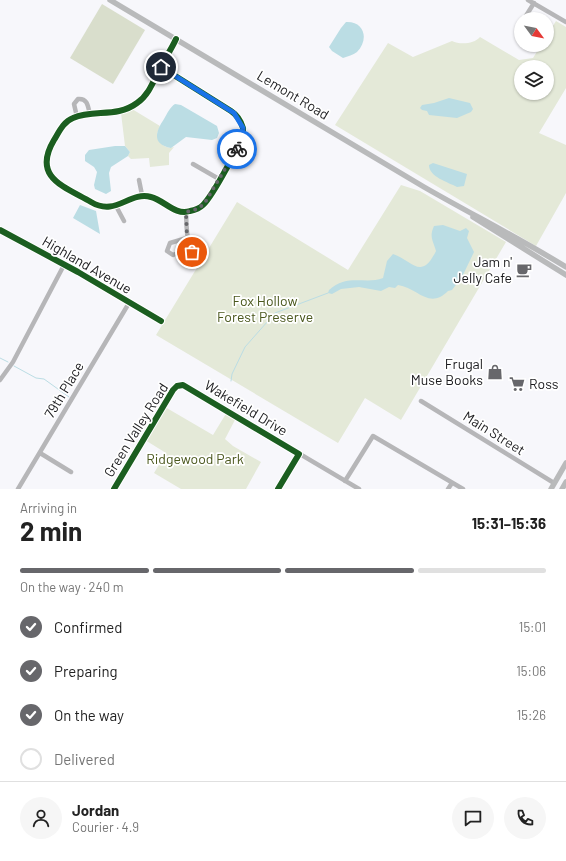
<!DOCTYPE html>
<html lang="en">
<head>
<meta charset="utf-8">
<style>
  :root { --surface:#fff; --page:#f6f6f6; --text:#222; --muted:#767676; --line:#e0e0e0; --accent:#67676b }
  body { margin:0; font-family:Barlow,sans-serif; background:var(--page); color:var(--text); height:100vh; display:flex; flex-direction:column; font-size:15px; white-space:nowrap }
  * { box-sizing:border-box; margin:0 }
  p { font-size:13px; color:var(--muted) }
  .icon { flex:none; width:22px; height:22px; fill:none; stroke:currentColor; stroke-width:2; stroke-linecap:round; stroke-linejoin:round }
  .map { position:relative; height:489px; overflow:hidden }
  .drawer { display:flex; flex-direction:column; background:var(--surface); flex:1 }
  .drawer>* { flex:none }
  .needle { width:26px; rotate:122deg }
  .tools { position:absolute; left:514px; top:12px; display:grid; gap:8px }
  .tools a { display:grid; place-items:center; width:40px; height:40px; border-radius:50%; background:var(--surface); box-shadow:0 1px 3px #0004; font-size:20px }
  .pin { position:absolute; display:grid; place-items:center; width:34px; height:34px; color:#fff; margin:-17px; border:2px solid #fff; border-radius:50%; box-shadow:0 1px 4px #0007 }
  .courier { position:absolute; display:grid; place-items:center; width:40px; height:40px; margin:-20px; border:3px solid #1a73e8; border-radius:50%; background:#fff; color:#222; box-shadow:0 1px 5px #0007 }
  .summary em { font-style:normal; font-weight:700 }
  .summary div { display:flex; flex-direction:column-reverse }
  .summary { display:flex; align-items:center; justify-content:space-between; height:68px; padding:0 20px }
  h1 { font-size:26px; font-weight:700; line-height:30px }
  .bar { display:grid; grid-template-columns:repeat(4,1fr); gap:6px 4px; align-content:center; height:48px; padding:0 20px }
  .bar i { height:5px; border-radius:3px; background:var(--line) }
  .bar .current { background:var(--accent) }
  .bar p { grid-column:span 4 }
  .line { display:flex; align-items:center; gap:10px; padding:0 20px; border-top:1px solid var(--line) }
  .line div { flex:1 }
  .round { display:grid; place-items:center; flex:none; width:42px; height:42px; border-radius:21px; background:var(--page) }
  ol { padding:0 20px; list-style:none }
  li { display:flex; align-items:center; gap:12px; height:44px }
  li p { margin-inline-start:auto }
  li .icon { padding:4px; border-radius:50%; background:var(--accent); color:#fff; stroke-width:4 }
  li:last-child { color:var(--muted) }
  li i { width:22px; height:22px; border:2px solid var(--line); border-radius:50% }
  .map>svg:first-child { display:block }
</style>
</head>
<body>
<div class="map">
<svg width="566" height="489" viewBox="0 0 566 489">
  <rect width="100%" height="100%" fill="#f7f7fb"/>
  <path fill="#e4e9d8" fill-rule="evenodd" d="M556,21L566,27V88L539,133L566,145V193L536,246L335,125L388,43L413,57L452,41C460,45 474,44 480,37L519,60L533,58L541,45H547V35ZM521,67H547V93H521Z
    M132,109L160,126L157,134C160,142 164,150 174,147L169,153V165L150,167L149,158L131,159L128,156L130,152L125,146L121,113Z
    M401,185L420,191L506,242L401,420L365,398L338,443L156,335L237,202L348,270Z
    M165,407L213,435L227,412L236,418L225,439L233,446L261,462L246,489H181L154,473L166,453L145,440Z"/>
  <path fill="#d9decc" d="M102,4L145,30L113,84L70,58Z"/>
  <path fill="#bbdde4" d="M346,22C365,21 369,40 357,52C353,55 348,56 343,58L332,51L329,47L341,28Z
    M449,98L470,103L473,109L471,112L457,118L429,115L427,111L422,110L420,108L422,105L434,103Z
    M175,104L181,105L217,126L219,133L217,138L212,140L186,137L171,148C151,144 156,131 164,119C167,114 170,107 175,104Z
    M115,146H125L130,152L128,156L111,167L109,173L111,191L106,194L95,189L94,185L97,172L94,167L85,161V155L89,150Z
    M433,163L467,174L464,186L457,187C448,182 429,177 429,165Z
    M80,205L96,211L100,234L73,218Z
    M443,225L460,231L466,228L469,231L467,238L474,252L462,277L452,290L448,291C429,310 418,288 398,285L395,288L389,287L381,291L359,287L341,289L332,294L328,293L329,290C347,273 366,285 383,278L387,261L393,254C413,261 421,281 436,251C433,240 429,237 434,226Z"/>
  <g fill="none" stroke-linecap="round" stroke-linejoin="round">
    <path stroke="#bbdde4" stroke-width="1" d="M0,358L8,362
      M14,366L36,378L44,379L69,397
      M231,381L232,374L245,347L275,313L328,293"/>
    <path stroke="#b6b6b8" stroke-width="4.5" d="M528,0L566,22
      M524,19L534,3
      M518,27L521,23
      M161,67L231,111C237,115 241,121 243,128C245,139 212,196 203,205C199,209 195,210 190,211C175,216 164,200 151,197C129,191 116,217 91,202C63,186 32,177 54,140C59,132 63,122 73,118C94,109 117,118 137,103C150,94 154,79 161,66C166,57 172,48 176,39
      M77,117L74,104L78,99C88,98 88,107 90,115
      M193,164L219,179
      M139,180L142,195
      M116,206L124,221
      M186,212C187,230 185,245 199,258
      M0,230L78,272L161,321
      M187,238L170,243L167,251L173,255L190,248
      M0,380L13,362L64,265
      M421,401L554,483
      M40,453L71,472
      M345,481L373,436L463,489
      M18,489L129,303
      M113,489L173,390L177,386L183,385L359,489
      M278,489L299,454
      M448,489L452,483"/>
    <path stroke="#b9babb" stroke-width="5.5" d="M110,0L424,187C471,214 519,238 566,267
      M473,217L566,275
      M551,489L566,463
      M562,489L566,482"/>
    <defs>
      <path id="cycleway" d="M161,67L231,111C237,115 241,121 243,128C245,139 212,196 203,205C199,209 195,210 190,211C175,216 164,200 151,197C129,191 116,217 91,202C63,186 32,177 54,140C59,132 63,122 73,118C94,109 117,118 137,103C150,94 154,79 161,66C166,57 172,48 176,39
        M0,230L78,272L161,321
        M114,489L173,390L177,386L183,385L299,454L278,489"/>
    </defs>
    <use href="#cycleway" stroke="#fff" stroke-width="8"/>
    <use href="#cycleway" stroke="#1b5e20" stroke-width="6"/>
  </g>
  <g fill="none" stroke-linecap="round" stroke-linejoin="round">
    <path stroke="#67676b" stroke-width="4" stroke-dasharray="0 7.2" d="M192,252L187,238L186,212L197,209L204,204L237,149"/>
    <path stroke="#1a73e8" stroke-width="5" d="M161,67L234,113L243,128L242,139L237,149"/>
  </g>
  <defs>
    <symbol id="cafe-bare" viewBox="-9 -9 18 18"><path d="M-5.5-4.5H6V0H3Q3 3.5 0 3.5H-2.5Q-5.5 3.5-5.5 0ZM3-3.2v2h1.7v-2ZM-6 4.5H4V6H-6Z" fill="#67676b" stroke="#fff" stroke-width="2.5" paint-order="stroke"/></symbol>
    <symbol id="shop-bare" viewBox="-9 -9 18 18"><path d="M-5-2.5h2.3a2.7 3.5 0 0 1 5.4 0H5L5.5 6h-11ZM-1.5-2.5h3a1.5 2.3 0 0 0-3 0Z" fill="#67676b" stroke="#fff" stroke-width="2.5" paint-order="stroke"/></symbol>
    <symbol id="supermarket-bare" viewBox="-9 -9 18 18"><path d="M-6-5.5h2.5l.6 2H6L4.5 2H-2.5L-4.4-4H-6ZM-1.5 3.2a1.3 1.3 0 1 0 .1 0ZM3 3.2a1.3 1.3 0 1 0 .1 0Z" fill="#67676b" stroke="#fff" stroke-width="2.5" paint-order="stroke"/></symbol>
  </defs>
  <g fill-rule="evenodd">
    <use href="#cafe-bare" x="513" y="259" width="22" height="22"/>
    <use href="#shop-bare" x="484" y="361" width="22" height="22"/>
    <use href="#supermarket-bare" x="506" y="373" width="22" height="22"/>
  </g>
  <g text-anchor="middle" stroke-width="3.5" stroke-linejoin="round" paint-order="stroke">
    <g font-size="14" fill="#1a1a1d" stroke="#fff">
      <text transform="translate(293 95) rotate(31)" y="5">Lemont Road</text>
      <text transform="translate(87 265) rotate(30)" y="5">Highland Avenue</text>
      <text transform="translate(64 390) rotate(-59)" y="5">79th Place</text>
      <text transform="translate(246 408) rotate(31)" y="5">Wakefield Drive</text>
      <text transform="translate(136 430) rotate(-58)" y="5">Green Valley Road</text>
      <text transform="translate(494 433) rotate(32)" y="5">Main Street</text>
    </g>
    <g font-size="14" fill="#1a1a1d" stroke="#fff" text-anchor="end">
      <text x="512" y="267">Jam n'<tspan x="512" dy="16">Jelly Cafe</tspan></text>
      <text x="483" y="369">Frugal<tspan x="483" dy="16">Muse Books</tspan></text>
      <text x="529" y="389" text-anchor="start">Ross</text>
    </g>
    <g font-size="14" fill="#4a571d" stroke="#fff">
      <text x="265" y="306">Fox Hollow<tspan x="265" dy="16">Forest Preserve</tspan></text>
      <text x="195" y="464">Ridgewood Park</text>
    </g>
  </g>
</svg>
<div class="tools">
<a><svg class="needle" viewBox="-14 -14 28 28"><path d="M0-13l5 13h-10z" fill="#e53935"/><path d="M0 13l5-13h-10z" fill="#767676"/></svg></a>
<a><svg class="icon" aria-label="layers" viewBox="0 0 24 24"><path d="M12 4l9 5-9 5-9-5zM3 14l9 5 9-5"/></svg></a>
</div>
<div class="pin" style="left:192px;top:252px;background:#ea580c"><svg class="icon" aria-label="bag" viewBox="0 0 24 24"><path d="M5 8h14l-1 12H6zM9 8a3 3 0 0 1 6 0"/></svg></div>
<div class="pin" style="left:161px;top:67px;background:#1f2937"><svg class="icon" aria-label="home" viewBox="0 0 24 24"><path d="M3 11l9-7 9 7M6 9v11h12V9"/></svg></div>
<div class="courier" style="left:237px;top:149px"><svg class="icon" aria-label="bike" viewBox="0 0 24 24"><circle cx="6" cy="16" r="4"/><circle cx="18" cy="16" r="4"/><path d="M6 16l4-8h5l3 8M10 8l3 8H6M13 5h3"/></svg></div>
</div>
<section class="drawer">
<div class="summary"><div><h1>2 min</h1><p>Arriving in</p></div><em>15:31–15:36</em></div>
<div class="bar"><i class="current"></i><i class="current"></i><i class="current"></i><i></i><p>On the way · 240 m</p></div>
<ol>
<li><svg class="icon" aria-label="check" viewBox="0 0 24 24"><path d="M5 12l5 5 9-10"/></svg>Confirmed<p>15:01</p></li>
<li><svg class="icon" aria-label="check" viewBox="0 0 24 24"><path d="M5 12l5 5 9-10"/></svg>Preparing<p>15:06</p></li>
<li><svg class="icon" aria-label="check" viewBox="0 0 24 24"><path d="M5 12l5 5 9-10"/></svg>On the way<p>15:26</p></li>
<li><i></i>Delivered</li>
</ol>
<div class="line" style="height:72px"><a class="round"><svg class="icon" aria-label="person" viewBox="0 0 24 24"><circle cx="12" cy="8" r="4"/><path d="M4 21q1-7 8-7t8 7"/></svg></a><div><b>Jordan</b><p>Courier · 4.9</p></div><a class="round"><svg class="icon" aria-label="chat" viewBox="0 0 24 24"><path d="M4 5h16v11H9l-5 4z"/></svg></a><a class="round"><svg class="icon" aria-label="phone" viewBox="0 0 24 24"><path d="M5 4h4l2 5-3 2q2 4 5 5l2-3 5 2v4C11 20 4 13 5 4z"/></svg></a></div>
</section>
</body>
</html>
